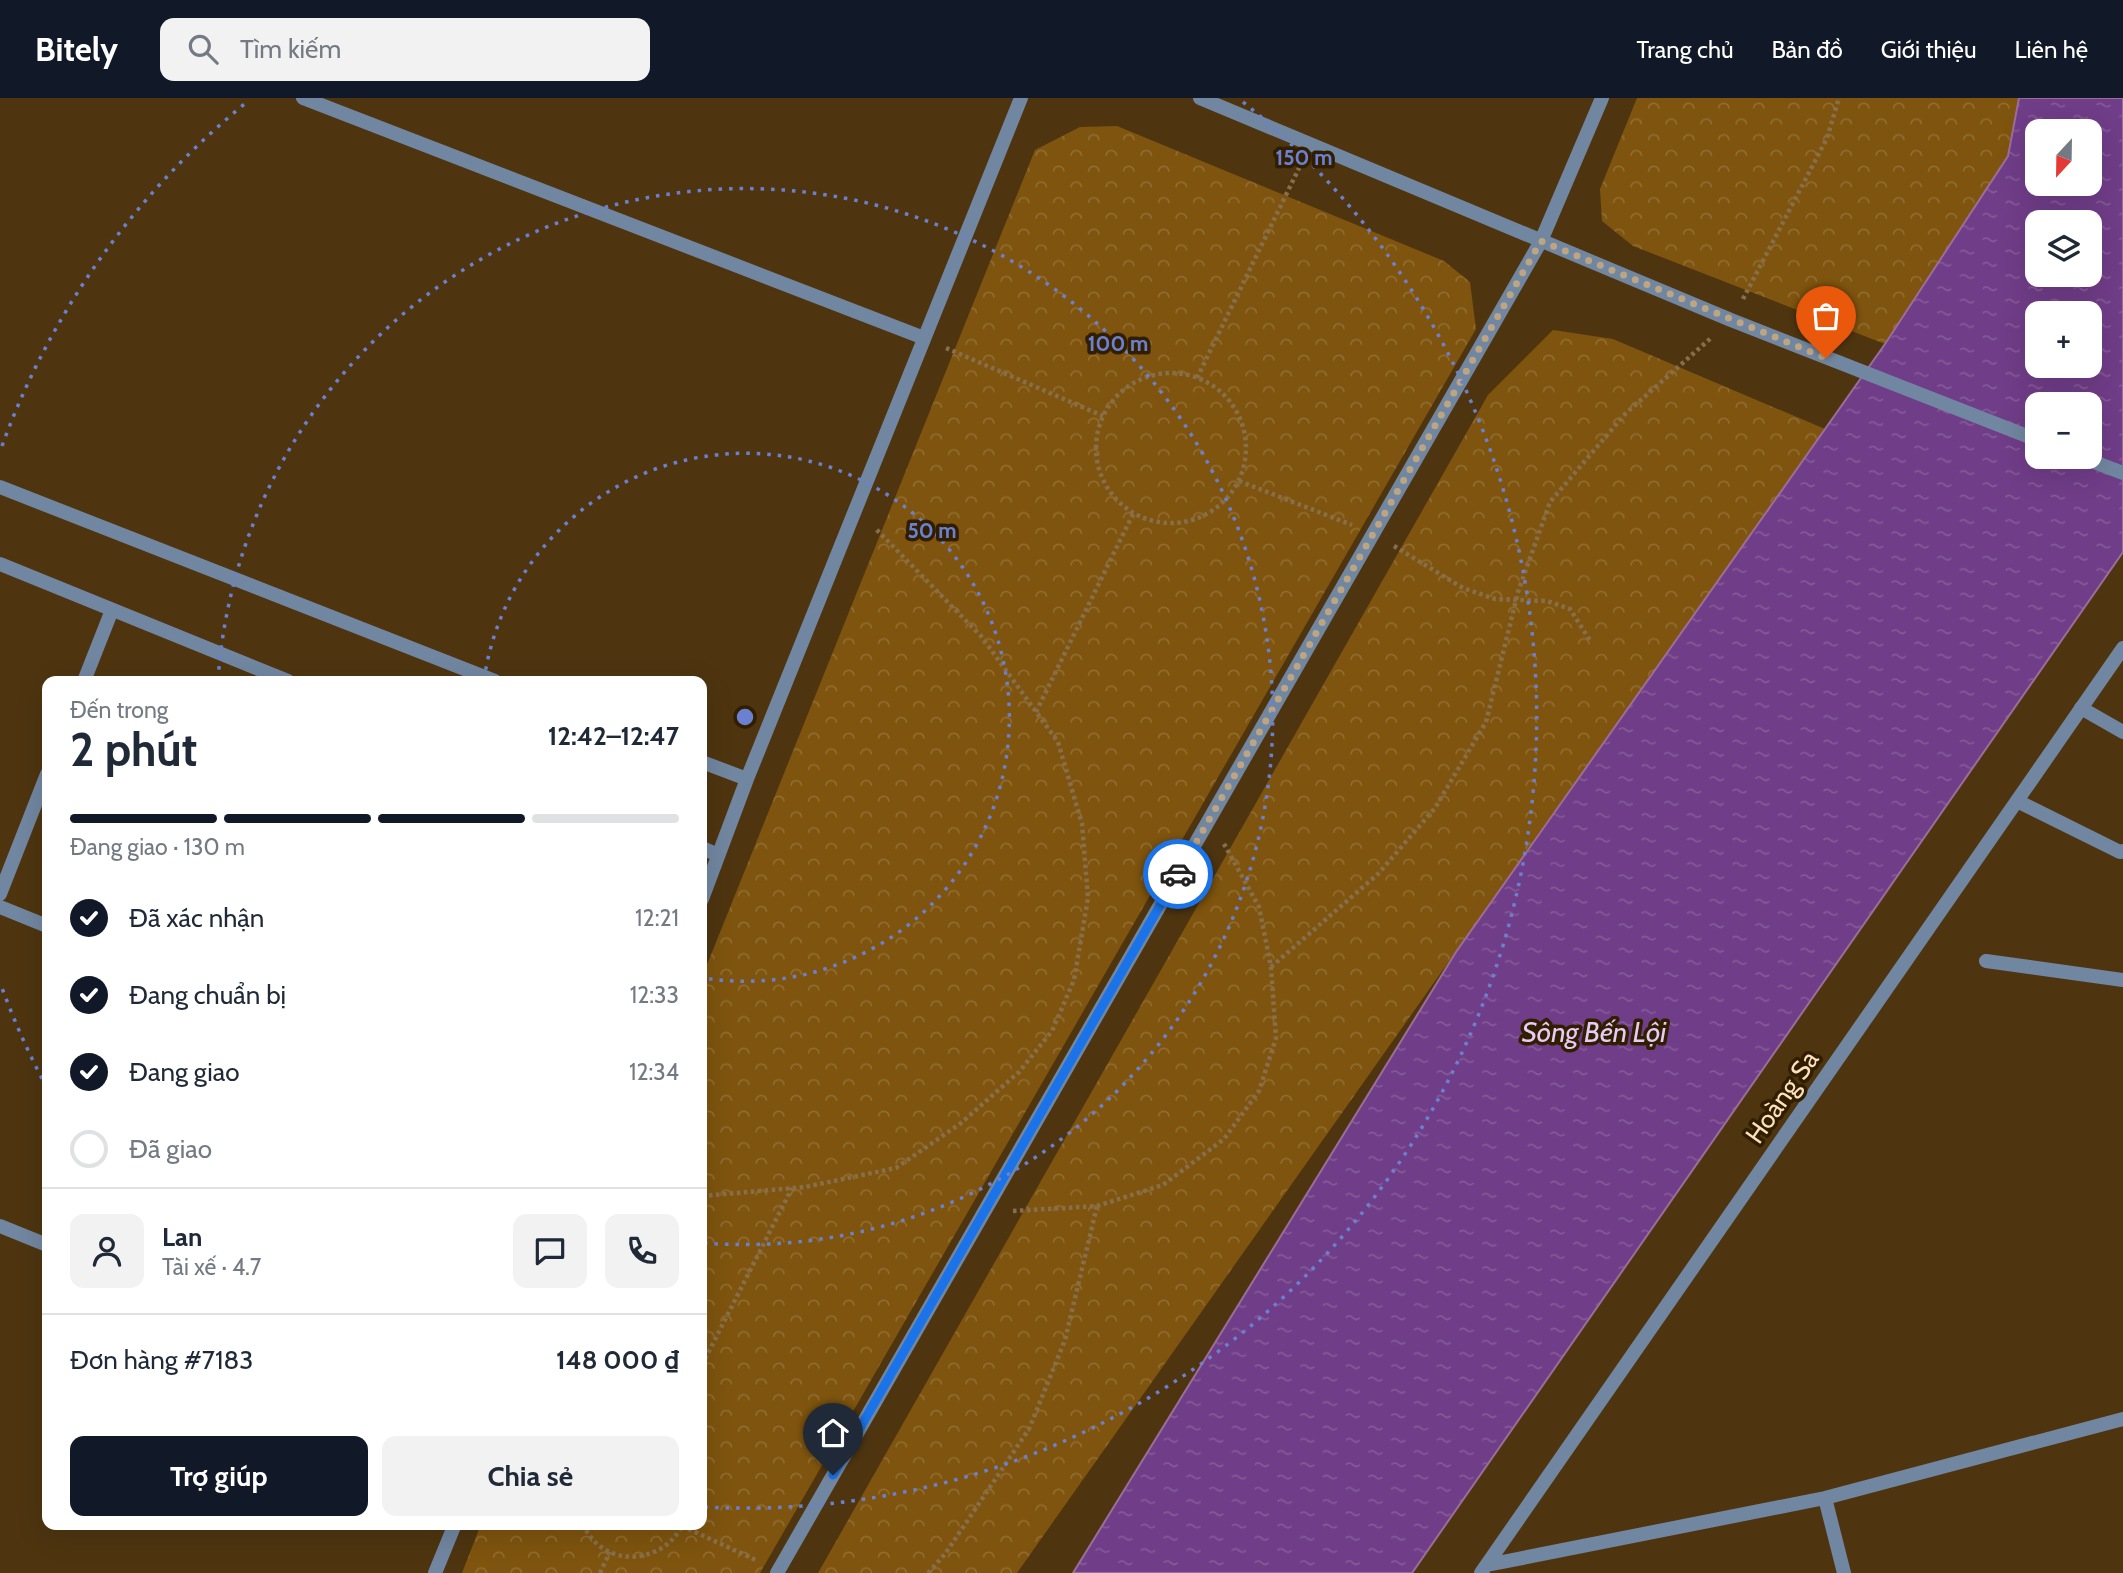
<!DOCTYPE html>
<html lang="vi">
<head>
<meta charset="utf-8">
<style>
  :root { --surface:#fff; --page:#f2f2f3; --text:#1f2937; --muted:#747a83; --line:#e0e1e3; --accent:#111827 }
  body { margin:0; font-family:Cabin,sans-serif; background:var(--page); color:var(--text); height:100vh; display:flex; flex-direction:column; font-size:26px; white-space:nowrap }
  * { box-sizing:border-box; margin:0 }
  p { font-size:23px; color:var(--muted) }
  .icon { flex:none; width:38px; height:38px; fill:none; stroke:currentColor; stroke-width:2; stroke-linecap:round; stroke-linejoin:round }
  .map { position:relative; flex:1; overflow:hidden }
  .details { position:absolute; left:42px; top:578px; width:665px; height:854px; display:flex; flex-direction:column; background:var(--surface); border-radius:14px; box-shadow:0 7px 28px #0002 }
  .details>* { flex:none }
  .needle { width:46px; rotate:202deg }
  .controls { position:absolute; left:2025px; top:21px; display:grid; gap:14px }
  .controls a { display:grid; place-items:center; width:77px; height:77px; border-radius:14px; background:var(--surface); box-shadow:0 7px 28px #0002; font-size:35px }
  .pin { position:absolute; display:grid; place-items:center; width:60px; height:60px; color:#fff; margin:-72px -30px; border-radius:50% 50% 50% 0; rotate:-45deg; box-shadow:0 0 7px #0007 }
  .pin .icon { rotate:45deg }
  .courier { position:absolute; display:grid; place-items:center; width:70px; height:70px; margin:-35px; border:5px solid #1a73e8; border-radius:50%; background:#fff; color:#222; box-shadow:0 2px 9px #0007 }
  .head em { font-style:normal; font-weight:700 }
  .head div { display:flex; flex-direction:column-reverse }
  .head { display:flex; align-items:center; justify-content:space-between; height:119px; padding:0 28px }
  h1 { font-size:46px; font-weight:700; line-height:52px }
  .bar { display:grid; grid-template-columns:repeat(4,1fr); gap:10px 7px; align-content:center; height:84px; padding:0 28px }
  .bar i { height:9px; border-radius:5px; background:var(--line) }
  .bar .current { background:var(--accent) }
  .bar p { grid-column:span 4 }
  .line { display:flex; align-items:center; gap:18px; padding:0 28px; border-top:2px solid var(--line) }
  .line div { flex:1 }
  .round { display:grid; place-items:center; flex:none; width:74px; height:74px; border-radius:14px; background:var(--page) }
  ol { padding:0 28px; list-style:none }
  li { display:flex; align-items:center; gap:21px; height:77px }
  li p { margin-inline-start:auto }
  li .icon { padding:7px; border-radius:50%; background:var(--accent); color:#fff; stroke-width:4 }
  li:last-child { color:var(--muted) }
  li i { width:38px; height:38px; border:4px solid var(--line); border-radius:50% }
  .button { display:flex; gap:14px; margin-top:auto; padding:14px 28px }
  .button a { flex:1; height:80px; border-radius:14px; background:var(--accent); color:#fff; font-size:28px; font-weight:700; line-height:80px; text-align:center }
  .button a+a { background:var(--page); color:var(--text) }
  header { display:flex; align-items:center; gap:42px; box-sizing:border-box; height:98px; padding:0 35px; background:var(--accent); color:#fff }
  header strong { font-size:33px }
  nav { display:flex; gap:38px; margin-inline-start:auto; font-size:24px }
  .search { width:490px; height:63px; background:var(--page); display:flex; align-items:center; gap:18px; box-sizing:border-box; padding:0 24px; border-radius:14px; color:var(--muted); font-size:26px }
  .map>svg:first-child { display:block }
</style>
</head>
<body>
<header>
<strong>Bitely</strong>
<div class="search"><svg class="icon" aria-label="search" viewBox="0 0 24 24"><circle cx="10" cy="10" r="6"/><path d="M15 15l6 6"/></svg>Tìm kiếm</div>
<nav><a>Trang chủ</a><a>Bản đồ</a><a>Giới thiệu</a><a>Liên hệ</a></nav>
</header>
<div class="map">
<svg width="2123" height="1475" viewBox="0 0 2123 1475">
  <defs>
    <pattern id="park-crowns" width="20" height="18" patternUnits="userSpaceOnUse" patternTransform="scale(1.75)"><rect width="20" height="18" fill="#7e540e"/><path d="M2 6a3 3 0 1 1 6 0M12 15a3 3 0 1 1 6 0" fill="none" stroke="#916c2f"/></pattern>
    <pattern id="water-ripples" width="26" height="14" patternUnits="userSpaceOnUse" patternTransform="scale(1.75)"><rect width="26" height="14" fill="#703d88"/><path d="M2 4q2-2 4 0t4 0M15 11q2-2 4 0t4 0" fill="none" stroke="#855997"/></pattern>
  </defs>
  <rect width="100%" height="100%" fill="#4e3510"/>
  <path fill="url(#park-crowns)" d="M1637,0H2019L2008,58L1885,246L1633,148L1602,123L1600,91Z
    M1117,28L1444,163L1470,184L1476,231L760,1475H462L481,1426H702V879L1035,52L1080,29Z
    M1553,232L1613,241L1825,331L1017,1475H818L1488,297Z"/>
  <path fill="url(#water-ripples)" stroke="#9a6e99" stroke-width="2" fill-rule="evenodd" d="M2019,0H2123V454L1412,1475H1073L1456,854L1885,246L2008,58ZM2037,33H2090V86H2037ZM2037,124H2090V177H2037ZM2037,215H2090V268H2037ZM2037,306H2090V359H2037Z"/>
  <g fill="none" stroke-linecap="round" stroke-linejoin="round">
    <path stroke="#886f4b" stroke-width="4.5" stroke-dasharray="3.5 3.5" stroke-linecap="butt" d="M1743,201L1827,40L1839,0
      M946,250L1103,318
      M1096 350a75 75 0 1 1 150 0a75 75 0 1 1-150 0Z
      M1197,280L1301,66
      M1239,383L1352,427
      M1394,448L1463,490L1495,501L1547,503L1570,511L1591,544
      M1036,614L1133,416
      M1271,869L1378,776L1435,710L1486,624L1518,494L1550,404L1625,316L1711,240
      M702,1098L805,1089L896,1070L961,1025L1019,974L1052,933L1074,882L1088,800L1082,726L1058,644L981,538L875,430
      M1013,1113L1097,1108L1163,1087L1224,1041L1259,993L1276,940L1271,869L1259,809L1223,744
      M702,1267L792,1090
      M583,1426C602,1471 663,1468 683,1426
      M682,1428L758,1463
      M600,1475L610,1454
      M928,1475L945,1456L1029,1331L1065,1242L1097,1108"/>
    <path stroke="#7186a0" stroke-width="14" d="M2081,610L2123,634
      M2017,703L2120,754L2123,753
      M1986,863L2123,882"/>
    <path stroke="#7186a0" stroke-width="14" d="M303,0L924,240
      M1200,0L1731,222L2037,342
      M2081,359L2123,375
      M0,389L495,583
      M0,466L288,583
      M84,583L112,512
      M702,664L747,681
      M702,750L718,757
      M0,796L47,676
      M702,801L747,681L1021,0
      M0,809L47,828
      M0,1128L47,1147
      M1825,1400L1844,1475
      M1487,1467L1825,1400L2123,1321
      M435,1475L455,1426
      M777,1475L1541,143L1602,0
      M1481,1475L2123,550"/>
  </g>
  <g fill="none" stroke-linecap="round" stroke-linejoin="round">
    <path stroke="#bea582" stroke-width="7" stroke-dasharray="0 12.6" d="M1178,776L1541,143L1826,260"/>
    <path stroke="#1a73e8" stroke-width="9" d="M833,1377L1178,776"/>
  </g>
  <g fill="none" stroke="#6b81d0" stroke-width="3.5" stroke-dasharray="3.5 7">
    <path d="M484 582A264 264 0 1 1 704 880"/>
    <path d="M218 582A528 528 0 1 1 704 1145"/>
    <path d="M47 990A791 791 0 0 1 2 890M2 348A791 791 0 0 1 247 4M1243 4A791 791 0 0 1 704 1409"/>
  </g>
  <g text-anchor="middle" stroke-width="7" stroke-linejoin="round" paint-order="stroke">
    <g font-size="26" fill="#fbe1c0" stroke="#311e01">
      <text transform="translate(1782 999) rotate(-55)" y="9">Hoàng Sa</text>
    </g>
    <g font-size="28" font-style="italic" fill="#e6cbf5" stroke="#311e01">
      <text x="1594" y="944">Sông Bến Lội</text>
    </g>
  </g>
  <circle cx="745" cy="619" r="10" fill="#6b81d0" stroke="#311e01" stroke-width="3.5"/>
  <g font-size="21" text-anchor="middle" font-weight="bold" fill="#6b81d0" stroke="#311e01" stroke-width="7" stroke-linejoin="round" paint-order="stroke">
    <text x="1304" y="67">150 m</text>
    <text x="1118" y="253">100 m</text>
    <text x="932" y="440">50 m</text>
  </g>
</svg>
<div class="controls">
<a><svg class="needle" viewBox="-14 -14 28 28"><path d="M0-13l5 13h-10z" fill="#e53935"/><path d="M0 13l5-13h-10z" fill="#747a83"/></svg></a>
<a><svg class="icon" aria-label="layers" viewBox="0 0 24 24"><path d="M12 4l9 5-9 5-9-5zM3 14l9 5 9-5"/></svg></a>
<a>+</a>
<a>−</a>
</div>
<div class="pin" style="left:1826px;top:260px;background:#ea580c"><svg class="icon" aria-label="bag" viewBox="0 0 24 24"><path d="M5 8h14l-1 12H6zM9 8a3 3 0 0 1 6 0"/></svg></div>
<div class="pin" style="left:833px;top:1377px;background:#1f2937"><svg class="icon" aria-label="home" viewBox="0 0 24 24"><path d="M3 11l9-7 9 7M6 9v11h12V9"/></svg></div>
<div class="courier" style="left:1178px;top:776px"><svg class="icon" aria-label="car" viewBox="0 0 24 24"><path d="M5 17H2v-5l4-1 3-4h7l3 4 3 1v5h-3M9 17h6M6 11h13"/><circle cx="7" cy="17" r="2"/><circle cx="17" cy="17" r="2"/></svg></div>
<section class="details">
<div class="head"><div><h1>2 phút</h1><p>Đến trong</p></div><em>12:42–12:47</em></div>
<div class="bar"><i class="current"></i><i class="current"></i><i class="current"></i><i></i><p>Đang giao · 130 m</p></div>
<ol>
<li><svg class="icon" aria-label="check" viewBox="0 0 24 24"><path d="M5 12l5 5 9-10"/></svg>Đã xác nhận<p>12:21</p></li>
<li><svg class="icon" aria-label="check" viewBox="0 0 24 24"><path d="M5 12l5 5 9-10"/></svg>Đang chuẩn bị<p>12:33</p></li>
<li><svg class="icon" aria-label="check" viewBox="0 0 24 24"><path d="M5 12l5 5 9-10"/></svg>Đang giao<p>12:34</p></li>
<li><i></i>Đã giao</li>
</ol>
<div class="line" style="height:126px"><a class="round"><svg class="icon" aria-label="person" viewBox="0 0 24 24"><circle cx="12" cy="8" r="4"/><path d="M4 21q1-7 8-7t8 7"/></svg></a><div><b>Lan</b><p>Tài xế · 4.7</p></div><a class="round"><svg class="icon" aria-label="chat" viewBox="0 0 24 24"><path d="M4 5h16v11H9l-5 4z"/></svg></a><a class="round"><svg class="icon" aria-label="phone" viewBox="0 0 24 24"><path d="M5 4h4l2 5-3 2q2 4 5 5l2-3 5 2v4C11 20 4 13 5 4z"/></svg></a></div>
<div class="line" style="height:91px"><div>Đơn hàng #7183</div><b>148 000 ₫</b></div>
<div class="button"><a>Trợ giúp</a><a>Chia sẻ</a></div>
</section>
</div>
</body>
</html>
